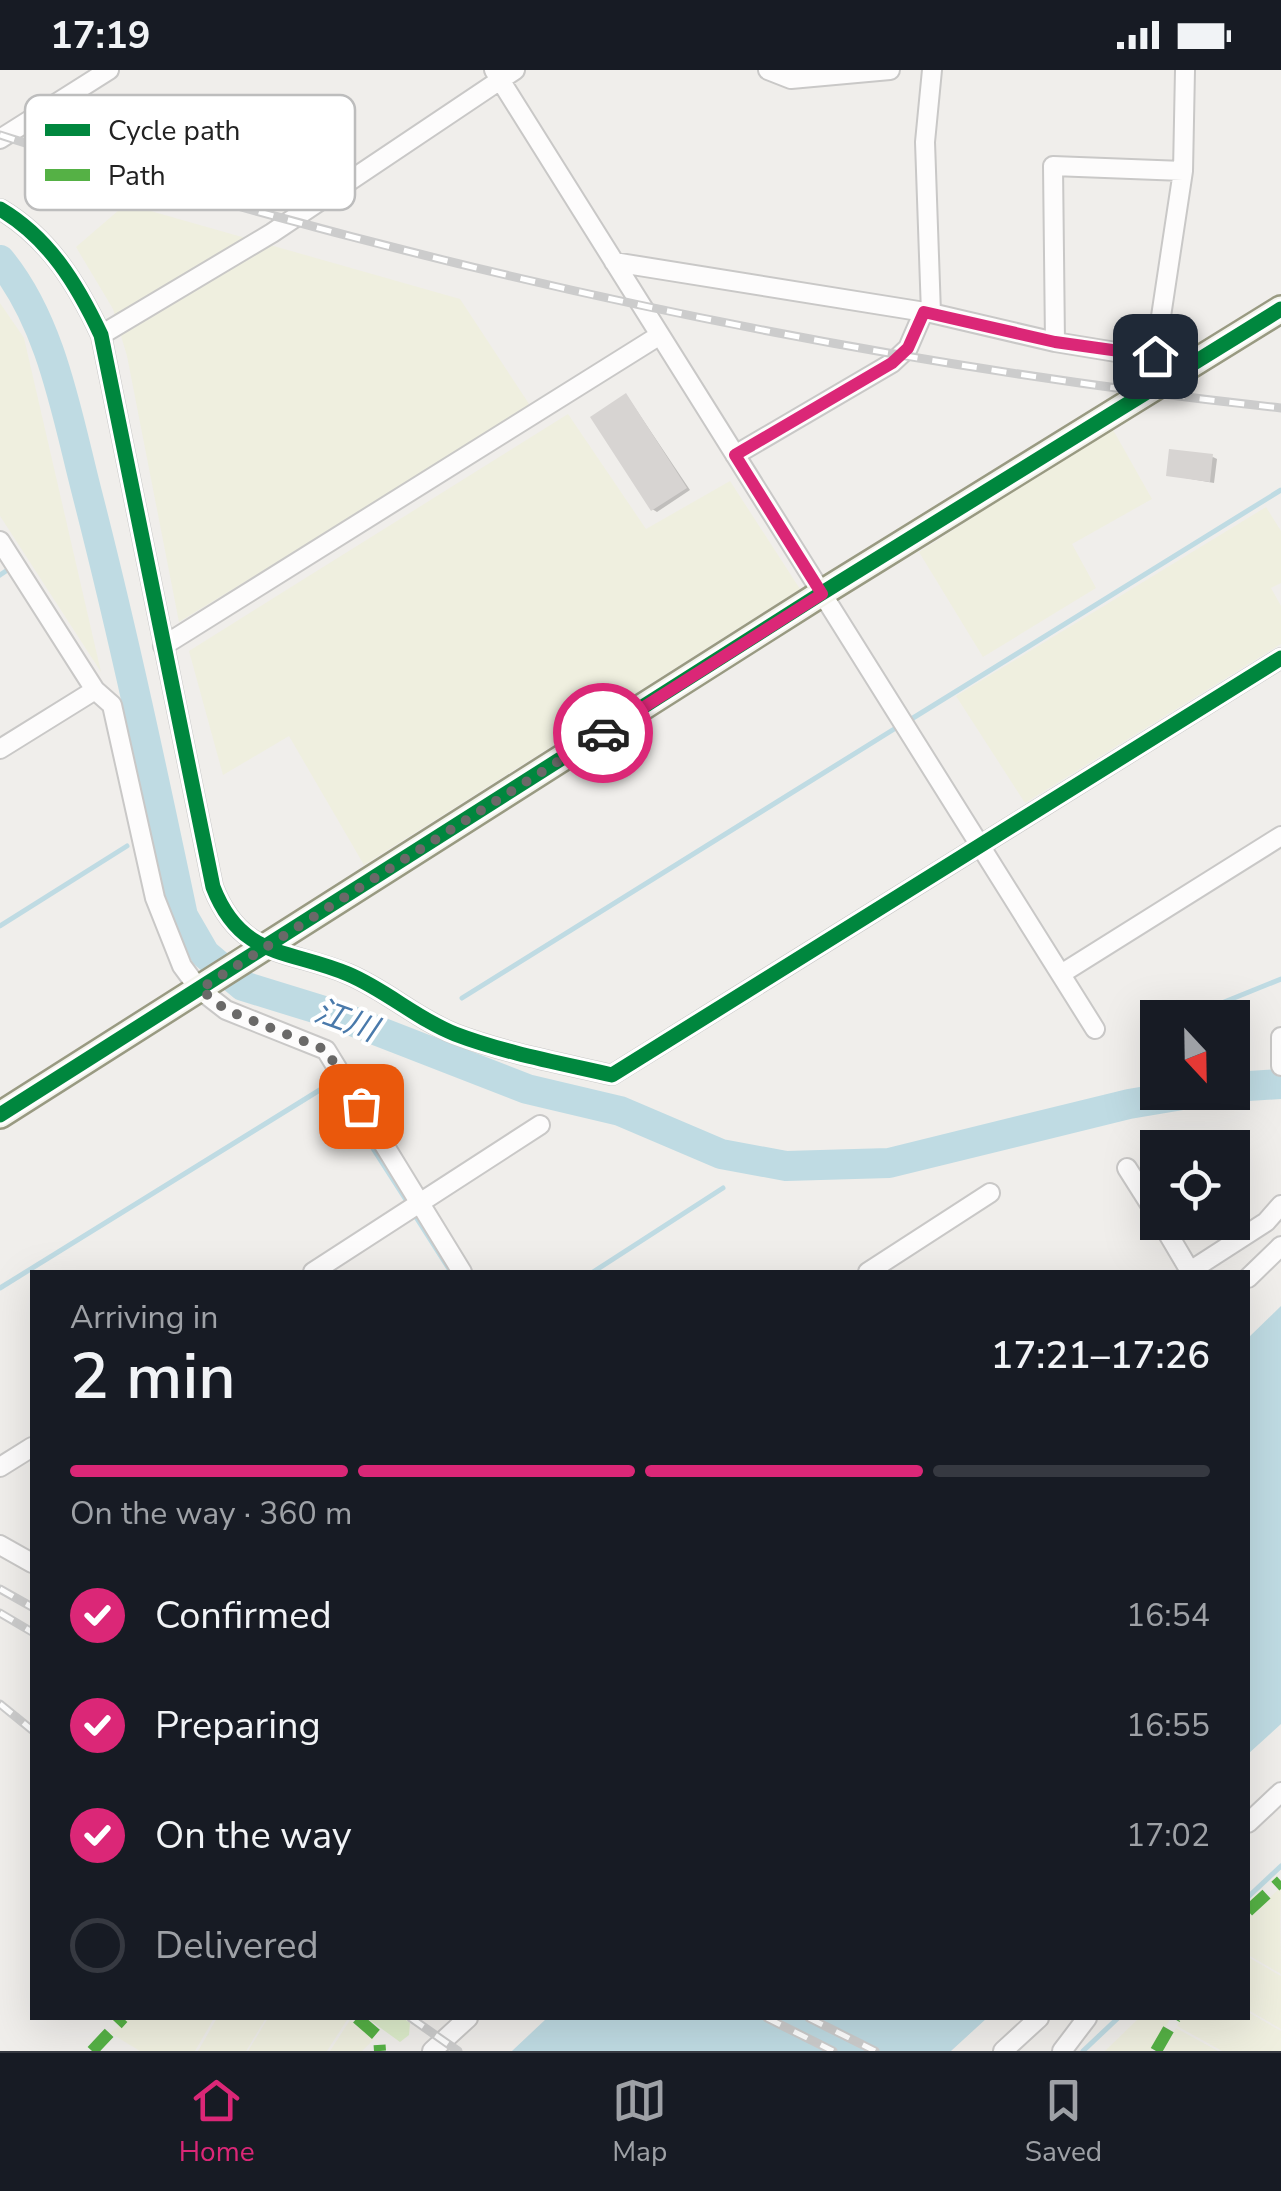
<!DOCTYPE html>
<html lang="en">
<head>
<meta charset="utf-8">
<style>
  :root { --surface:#171b24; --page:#242831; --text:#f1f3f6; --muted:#9ea1a6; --line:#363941; --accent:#db2777 }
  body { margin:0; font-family:"Nunito Sans","Noto Sans JP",sans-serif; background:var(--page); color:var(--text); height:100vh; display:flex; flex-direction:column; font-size:38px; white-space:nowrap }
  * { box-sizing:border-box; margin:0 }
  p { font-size:32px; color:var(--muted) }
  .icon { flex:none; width:55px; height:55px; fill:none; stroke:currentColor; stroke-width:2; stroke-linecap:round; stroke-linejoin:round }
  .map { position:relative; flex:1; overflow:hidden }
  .drawer { position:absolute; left:30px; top:1200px; width:1220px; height:750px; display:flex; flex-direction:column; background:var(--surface); border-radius:0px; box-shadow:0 10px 40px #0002 }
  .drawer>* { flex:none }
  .needle { width:65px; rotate:158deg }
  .buttons { position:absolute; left:1140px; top:930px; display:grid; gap:20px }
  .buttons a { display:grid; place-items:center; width:110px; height:110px; border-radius:0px; background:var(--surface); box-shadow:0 10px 40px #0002; font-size:50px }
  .pin { position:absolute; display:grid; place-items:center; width:85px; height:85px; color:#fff; margin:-42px; border-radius:20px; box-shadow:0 5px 15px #0006 }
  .courier { position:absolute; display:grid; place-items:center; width:100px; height:100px; margin:-50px; border:8px solid #db2777; border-radius:50%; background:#fff; color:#222; box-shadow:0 2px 12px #0007 }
  .headline em { font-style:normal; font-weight:600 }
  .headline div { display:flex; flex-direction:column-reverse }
  .headline { display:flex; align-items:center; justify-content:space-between; height:170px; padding:0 40px }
  h1 { font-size:65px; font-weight:600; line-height:75px }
  .bar { display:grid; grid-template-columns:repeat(4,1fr); gap:15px 10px; align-content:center; height:120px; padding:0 40px }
  .bar i { height:12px; border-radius:8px; background:var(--line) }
  .bar .selected { background:var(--accent) }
  .bar p { grid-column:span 4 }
  ol { padding:0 40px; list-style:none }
  li { display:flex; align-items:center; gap:30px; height:110px }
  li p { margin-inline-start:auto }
  li .icon { padding:10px; border-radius:50%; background:var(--accent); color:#fff; stroke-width:4 }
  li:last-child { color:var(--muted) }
  li i { width:55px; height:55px; border:5px solid var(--line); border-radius:50% }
  .status { display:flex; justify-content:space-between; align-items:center; height:70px; padding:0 50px; background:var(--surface); direction:ltr }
  .status svg { height:28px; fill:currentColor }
  .menu { display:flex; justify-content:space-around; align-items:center; height:140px; border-top:2px solid var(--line); background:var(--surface); font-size:28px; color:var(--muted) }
  .menu a { display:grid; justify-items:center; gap:5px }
  .menu .selected { color:var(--accent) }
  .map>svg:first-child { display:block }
</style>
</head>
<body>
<div class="status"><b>17:19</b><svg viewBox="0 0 49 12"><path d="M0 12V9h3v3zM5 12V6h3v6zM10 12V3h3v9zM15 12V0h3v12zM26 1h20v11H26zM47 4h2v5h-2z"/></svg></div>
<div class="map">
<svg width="1281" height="1981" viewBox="0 0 1281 1981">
  <rect width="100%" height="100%" fill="#f0eeeb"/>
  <path fill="#efefdf" d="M126,134L460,229L531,337L179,552L127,286L113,239L76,177Z
    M0,233L24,268L101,602L0,446Z
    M568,344L646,459L730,411L800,519L364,795L289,666L223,705L189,581Z
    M1112,358L1152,429L1072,474L1096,518L983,587L919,482Z
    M1266,437L1281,461V513L1271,518L1281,536V574L1025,733L956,626Z
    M1281,1817L1280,1852L1281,1904L1248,1885V1848Z
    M1248,1887L1281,1906V1959L1248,1940Z
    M1248,1942L1281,1961V1981H1222L1177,1956L1181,1948H1248Z
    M129,1948H214L195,1981H140L110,1963Z
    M217,1948H266L246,1981H198Z
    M268,1948H335L347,1950L327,1981H248Z
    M1139,1948H1171L1151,1981H1105Z
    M350,1950L374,1969L362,1981H330Z
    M1176,1958L1218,1981H1163Z"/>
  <path fill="#ddeccb" d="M367,1948H403L410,1953L409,1965L400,1972Z"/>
  <path fill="#bfdbe3" d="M1281,1236V1654L1248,1684V1268Z
    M547,1948H987L951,1981H512Z"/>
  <path fill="#0003" d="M627,326L690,420L657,442L652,439Z
    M1213,387L1217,389L1214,413L1168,405Z"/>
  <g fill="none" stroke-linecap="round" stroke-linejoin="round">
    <path stroke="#bfdbe3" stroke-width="5" d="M0,505L6,501
      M913,648L1281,420
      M0,856L127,776
      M462,928L899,656
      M1198,948L1197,943L1281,909
      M1129,1034L1158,1017
      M414,1144L451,1202
      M593,1202L723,1118
      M0,1218L331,1013L408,1133
      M1248,1827L1281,1796
      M1083,1981L1118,1948"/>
    <path stroke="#bfdbe3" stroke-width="30" d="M0,190C52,253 67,346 87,423C123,563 153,704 183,846L205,884L243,916L334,944L527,1019L620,1041L721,1084L786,1096L889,1093L1129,1034L1200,1022
      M1232,1017L1281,1014"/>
  </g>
  <path fill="#d7d4d2" d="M626,323L687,418L651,441L590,347Z
    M1169,379L1213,384L1210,412L1166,406Z"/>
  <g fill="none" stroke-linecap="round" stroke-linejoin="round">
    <defs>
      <path id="street" d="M494,0L1095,959
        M768,0L791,9L890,0
        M0,69L109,0
        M0,139C49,168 77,214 101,265L213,817C241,889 289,879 348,904C386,920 417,949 455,964C505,983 560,993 612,1005L1281,588
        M614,192L931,243L1055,272L1189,294
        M931,243L925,72L932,0
        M101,265L272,163L515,0
        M1055,272L1053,96L1183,101
        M1155,286L1183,101L1185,0
        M735,385L892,293L908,278L924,241
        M0,471L95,620L112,635L155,828L182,896L199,919L226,940L326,980L462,1202
        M163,576L660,265
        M0,679L95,620
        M1061,904L1281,766
        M1281,967V996
        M1127,1098L1158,1147
        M1161,1152L1190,1201L1266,1152L1281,1135
        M313,1202L540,1055
        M868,1202L990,1123
        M1248,1208L1281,1176
        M0,1397L32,1377
        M0,1475L32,1493
        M1248,1753L1281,1722
        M432,1981L468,1948
        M1003,1981L1039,1948
        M1062,1981L1087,1948"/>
      <path id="secondary" d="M0,1045L822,523L1281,239"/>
    </defs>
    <use href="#street" stroke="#c9c8c7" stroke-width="22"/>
    <use href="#secondary" stroke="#999a82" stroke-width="30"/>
    <use href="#street" stroke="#fdfcfc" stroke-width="18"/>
    <use href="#secondary" stroke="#f4f4ed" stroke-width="25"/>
    <defs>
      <path id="rail" d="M0,65C418,198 845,291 1281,338
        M0,1519L32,1537
        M0,1543L32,1562
        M0,1634L32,1660
        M411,1948L458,1981
        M767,1948L833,1981
        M809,1948L875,1981"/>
    </defs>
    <use href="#rail" stroke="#ccc" stroke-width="9"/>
    <use href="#rail" stroke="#fff" stroke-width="5" stroke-dasharray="15" stroke-linecap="butt"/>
    <path stroke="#55b145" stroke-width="12" stroke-dasharray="25 12" stroke-linecap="butt" d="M1248,1841L1281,1811
      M357,1948L379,1967L380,1981
      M92,1981L123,1948
      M1156,1981L1175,1948"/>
    <defs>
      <path id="cycleway" d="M0,139C49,168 77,214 101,265L213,817C241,889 289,879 348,904C386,920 417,949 455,964C505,983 560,993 612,1005L1281,588
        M0,1045L822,523L1281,239"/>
    </defs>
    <use href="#cycleway" stroke="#fff" stroke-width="21"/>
    <use href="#cycleway" stroke="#00873e" stroke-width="15"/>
  </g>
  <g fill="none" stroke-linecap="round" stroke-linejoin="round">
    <path stroke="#6a6968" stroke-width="10" stroke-dasharray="0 18" d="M361,1036L326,980L226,940L200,919L603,663"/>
    <path stroke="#db2777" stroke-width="12" d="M603,663L822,524L735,385L892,293L908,278L924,242L1055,272L1155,286"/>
  </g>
  <g text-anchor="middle" stroke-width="8" stroke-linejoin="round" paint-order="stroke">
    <g font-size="32" font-style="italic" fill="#4a7aab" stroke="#fff">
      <text transform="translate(346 950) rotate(20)" y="11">江川</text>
    </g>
  </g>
  <rect x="25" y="25" width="330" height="115" rx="15" fill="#fff" stroke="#bdbdbd" stroke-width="2.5"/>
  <rect x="45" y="54" width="45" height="12" fill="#00873e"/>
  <rect x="45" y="99" width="45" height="12" fill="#55b145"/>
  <g font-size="28" fill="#222">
    <text x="108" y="70">Cycle path</text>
    <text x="108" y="115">Path</text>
  </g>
</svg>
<div class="buttons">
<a><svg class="needle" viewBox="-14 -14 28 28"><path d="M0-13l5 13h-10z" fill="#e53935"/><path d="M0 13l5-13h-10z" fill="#9ea1a6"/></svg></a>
<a><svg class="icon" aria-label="locate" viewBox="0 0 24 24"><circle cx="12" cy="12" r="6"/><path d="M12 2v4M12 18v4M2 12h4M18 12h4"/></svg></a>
</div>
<div class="pin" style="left:361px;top:1036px;background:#ea580c"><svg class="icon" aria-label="bag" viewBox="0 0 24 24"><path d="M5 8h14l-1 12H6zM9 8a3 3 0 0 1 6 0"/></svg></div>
<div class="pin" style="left:1155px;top:286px;background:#1f2937"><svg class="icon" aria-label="home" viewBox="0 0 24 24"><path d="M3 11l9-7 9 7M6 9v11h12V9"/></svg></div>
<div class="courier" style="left:603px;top:663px"><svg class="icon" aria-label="car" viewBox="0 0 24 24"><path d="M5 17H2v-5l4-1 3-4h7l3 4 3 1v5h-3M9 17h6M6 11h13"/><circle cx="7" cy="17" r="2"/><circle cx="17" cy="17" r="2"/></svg></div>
<section class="drawer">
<div class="headline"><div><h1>2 min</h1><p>Arriving in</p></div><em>17:21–17:26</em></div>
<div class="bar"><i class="selected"></i><i class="selected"></i><i class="selected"></i><i></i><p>On the way · 360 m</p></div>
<ol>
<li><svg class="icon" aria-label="check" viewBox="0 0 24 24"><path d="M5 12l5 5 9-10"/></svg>Confirmed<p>16:54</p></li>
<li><svg class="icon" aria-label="check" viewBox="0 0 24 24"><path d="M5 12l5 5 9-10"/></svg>Preparing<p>16:55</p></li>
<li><svg class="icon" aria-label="check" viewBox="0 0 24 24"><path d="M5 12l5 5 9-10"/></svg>On the way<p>17:02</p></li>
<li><i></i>Delivered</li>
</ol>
</section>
</div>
<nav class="menu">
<a class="selected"><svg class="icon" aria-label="home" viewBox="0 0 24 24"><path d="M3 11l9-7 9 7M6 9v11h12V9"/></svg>Home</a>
<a><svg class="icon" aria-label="map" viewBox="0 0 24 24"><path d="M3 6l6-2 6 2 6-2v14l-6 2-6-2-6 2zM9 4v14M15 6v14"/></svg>Map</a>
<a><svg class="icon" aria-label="saved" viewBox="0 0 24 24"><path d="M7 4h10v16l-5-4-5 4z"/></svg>Saved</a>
</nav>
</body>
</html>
